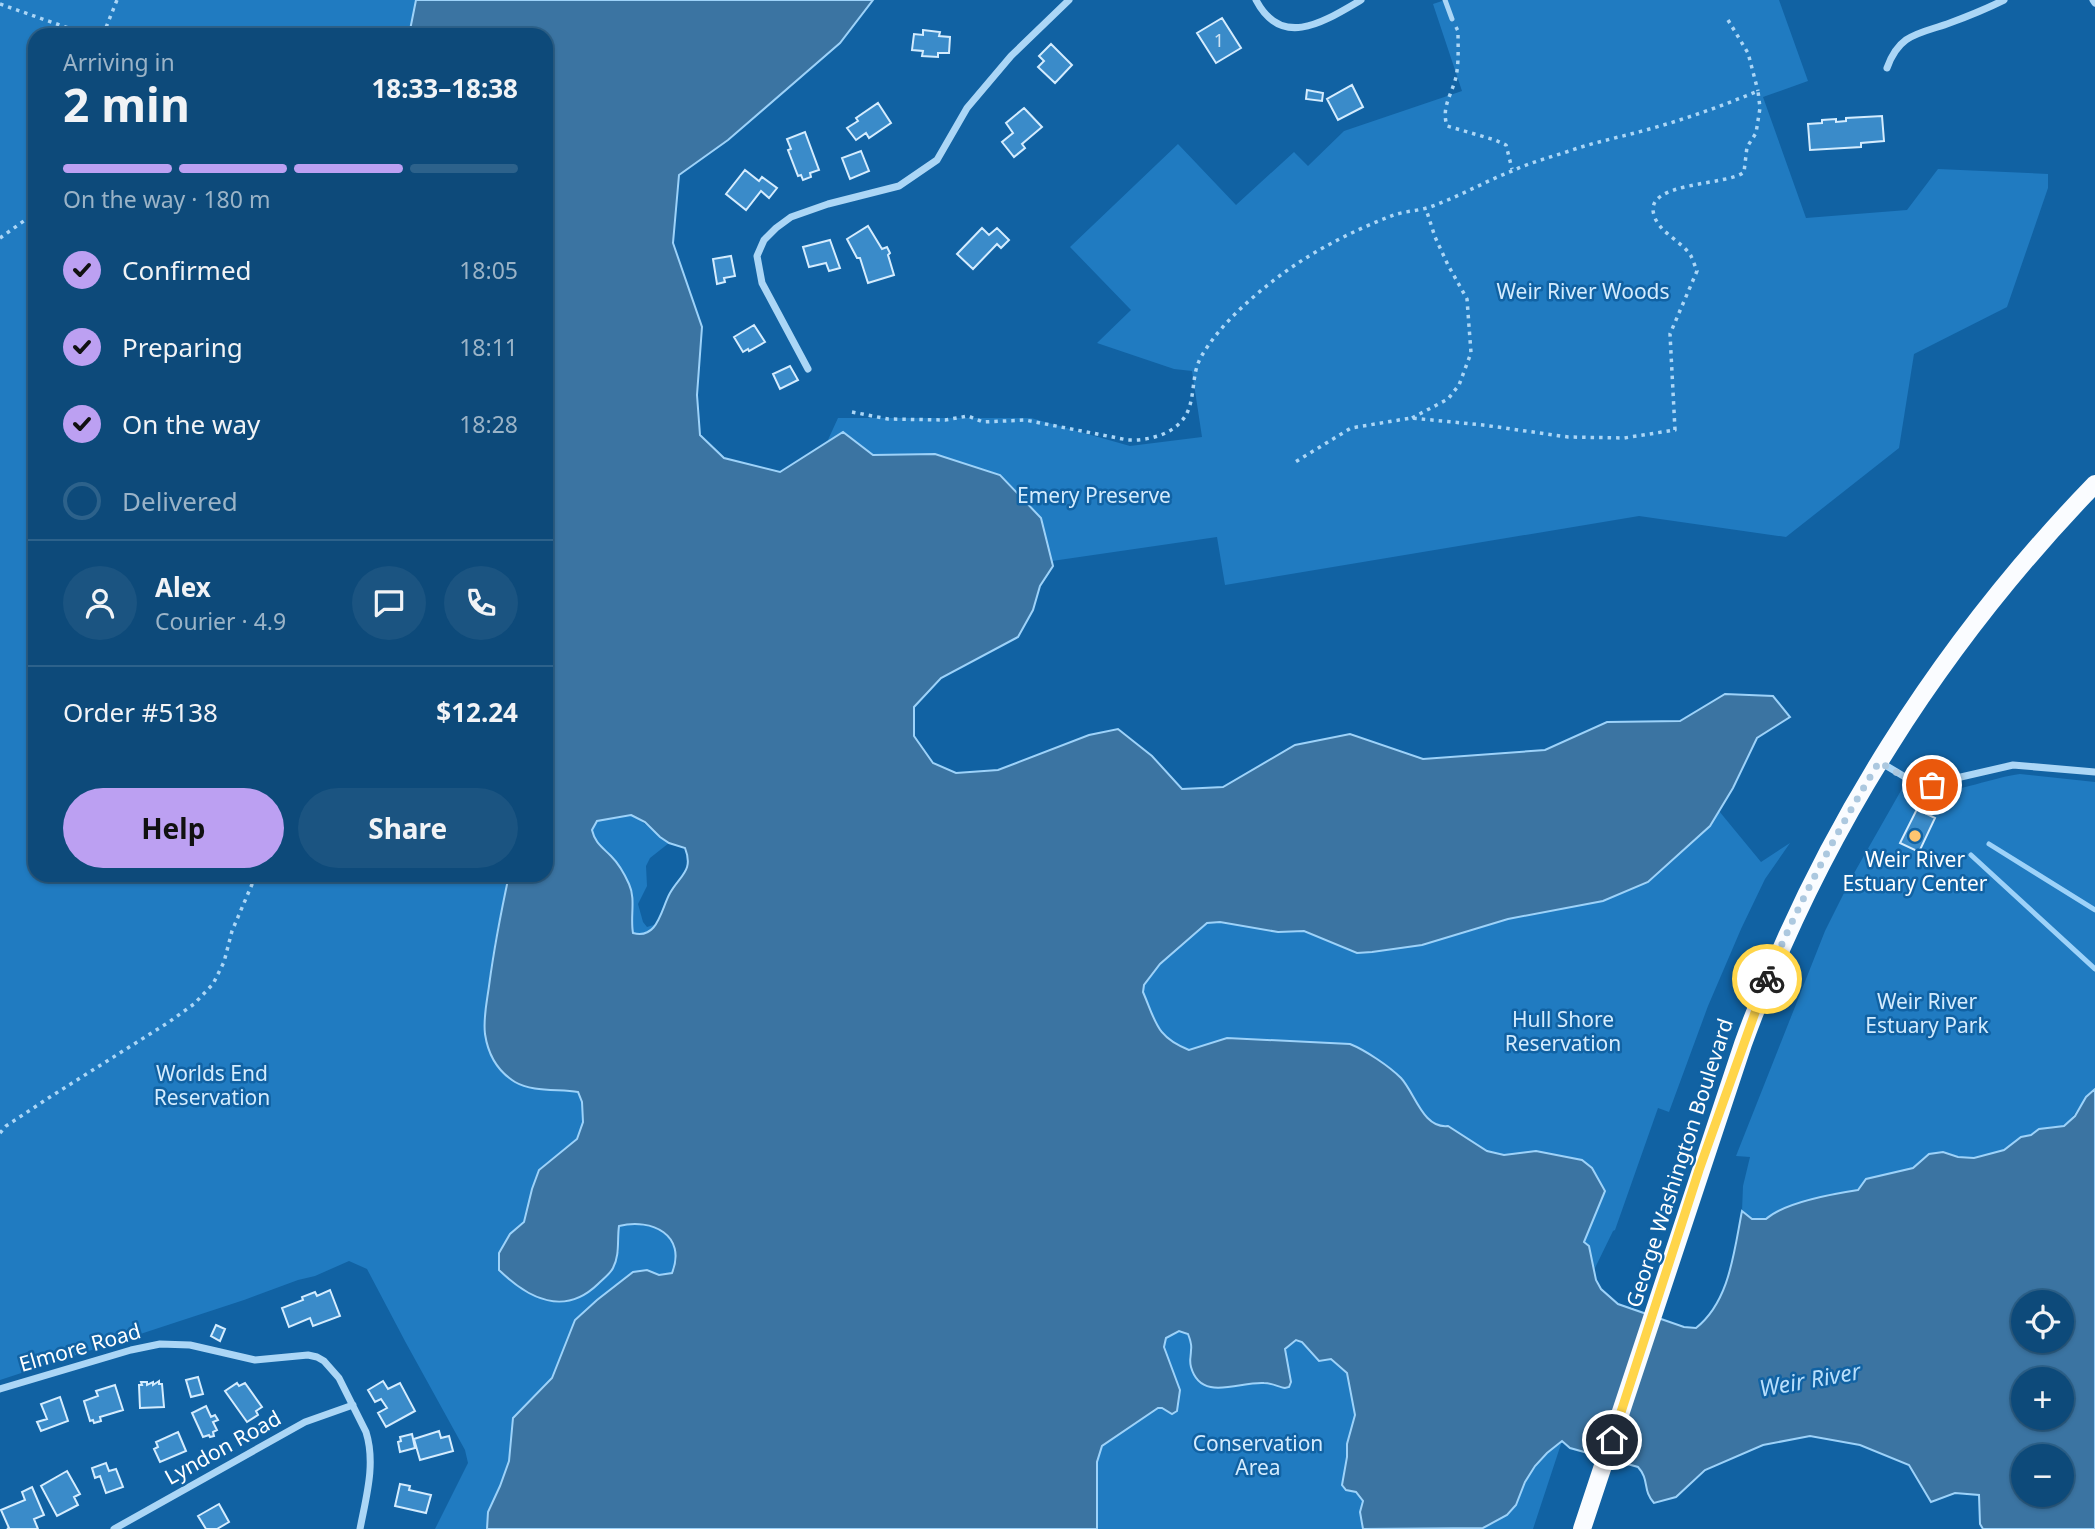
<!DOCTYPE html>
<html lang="en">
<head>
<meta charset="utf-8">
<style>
  :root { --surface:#0d4a7a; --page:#1b5481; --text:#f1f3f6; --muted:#9ab3c7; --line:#2d628b; --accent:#bca0f2 }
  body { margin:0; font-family:"Noto Sans",sans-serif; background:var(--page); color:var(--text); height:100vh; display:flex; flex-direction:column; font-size:26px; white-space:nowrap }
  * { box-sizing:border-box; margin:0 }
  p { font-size:23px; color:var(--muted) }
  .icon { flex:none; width:38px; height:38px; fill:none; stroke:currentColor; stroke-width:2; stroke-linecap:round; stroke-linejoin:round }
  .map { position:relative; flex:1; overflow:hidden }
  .side { position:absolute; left:28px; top:28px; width:525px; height:854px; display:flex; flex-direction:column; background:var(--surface); border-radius:21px; box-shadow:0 2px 5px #0004,0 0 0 2px var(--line) }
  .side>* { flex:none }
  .controls { position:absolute; left:2011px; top:1290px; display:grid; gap:14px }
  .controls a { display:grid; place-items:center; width:63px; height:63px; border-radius:50%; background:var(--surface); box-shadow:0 2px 5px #0004,0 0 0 2px var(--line); font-size:35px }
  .pin { position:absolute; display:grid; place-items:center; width:60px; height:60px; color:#fff; margin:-30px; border:4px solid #fff; border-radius:50%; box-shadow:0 2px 7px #0007 }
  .courier { position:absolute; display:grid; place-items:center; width:70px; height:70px; margin:-35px; border:5px solid #ffd54a; border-radius:50%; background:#fff; color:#222; box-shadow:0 2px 9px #0007 }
  .headline em { font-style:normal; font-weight:700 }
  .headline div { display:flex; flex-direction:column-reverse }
  .headline { display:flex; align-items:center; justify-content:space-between; height:119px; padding:0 35px }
  h1 { font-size:46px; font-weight:700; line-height:52px }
  .bar { display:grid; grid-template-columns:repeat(4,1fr); gap:10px 7px; align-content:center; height:84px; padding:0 35px }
  .bar i { height:9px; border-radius:5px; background:var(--line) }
  .bar .active { background:var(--accent) }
  .bar p { grid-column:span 4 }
  .line { display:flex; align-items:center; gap:18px; padding:0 35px; border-top:2px solid var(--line) }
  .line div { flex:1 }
  .round { display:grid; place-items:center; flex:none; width:74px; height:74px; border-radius:37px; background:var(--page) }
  ol { padding:0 35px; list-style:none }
  li { display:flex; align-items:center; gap:21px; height:77px }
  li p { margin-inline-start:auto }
  li .icon { padding:7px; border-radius:50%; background:var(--accent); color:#111; stroke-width:4 }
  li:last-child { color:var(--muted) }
  li i { width:38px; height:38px; border:4px solid var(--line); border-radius:50% }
  .action { display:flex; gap:14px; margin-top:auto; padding:14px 35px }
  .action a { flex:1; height:80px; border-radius:42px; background:var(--accent); color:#111; font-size:28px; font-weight:700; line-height:80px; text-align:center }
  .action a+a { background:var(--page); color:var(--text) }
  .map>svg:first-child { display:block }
</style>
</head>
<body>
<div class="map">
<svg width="2095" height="1529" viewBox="0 0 2095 1529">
  <rect width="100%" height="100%" fill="#1162a3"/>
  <path fill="#207bc1" d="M0,0H416L409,35H35V875H509C497,927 486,980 485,1033L538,1089L578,1092L582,1101L583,1122L577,1139L539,1170L532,1189L524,1223L510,1234L619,1252V1226C652,1219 686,1235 673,1273L659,1275L647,1271L575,1320L552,1378L513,1418L509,1461L500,1486L488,1512L487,1529H435L468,1463L465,1450L406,1343L367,1269L349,1261L315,1276L298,1280L244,1300L0,1380Z
    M1445,0H1779L1808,81L1763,97L1806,218L1907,210L1938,169L2048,174V188L2007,307L1914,354L1899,448L1786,537L1639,516L1225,585L1217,537L1052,561L1041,518L935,454L873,455L844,432L827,442L838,418H1031L1130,446L1202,437L1192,371L1174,369L1097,343L1131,310L1070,247L1178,144L1236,205L1294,152L1308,166L1344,131L1462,91L1433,4Z
    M2020,774L2095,782V1089C2082,1100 2076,1115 2064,1126L2049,1127L2031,1135L2021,1137L2004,1150L1974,1158L1958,1157L1943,1152L1929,1154L1913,1168L1866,1179L1858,1190L1830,1194L1766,1219H1752L1742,1211L1743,1186L1750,1157L1736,1156L1825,931L1853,875L1903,787C1933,804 1986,778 2020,774Z
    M1719,811L1761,862L1790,843L1765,879L1741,929L1708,1006L1669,1112L1658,1108L1615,1230L1613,1231L1594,1270L1589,1246L1584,1243L1605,1191L1536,1151L1504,1155L1487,1151L1448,1126C1426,1128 1411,1094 1400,1077L1227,1038L1190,1050C1155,1036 1156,1023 1143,992L1144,985L1160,964L1206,923L1220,922L1278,932L1304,931L1357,953L1422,945L1508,919L1603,901L1648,882L1710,826Z
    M631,815C647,823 655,834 669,843L650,858L646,866L647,886L638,904L643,922L647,927L657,924C648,932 645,936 633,934C630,917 636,899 629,884C625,875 618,863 611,856C602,847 595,843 591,830L597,821Z
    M1179,1331L1188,1334L1192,1348L1189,1358L1198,1380L1207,1386L1220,1388L1263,1383L1285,1388L1291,1382L1285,1348L1296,1340C1313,1345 1311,1366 1331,1359L1347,1373L1355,1415L1347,1444V1457L1342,1485L1346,1490L1356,1492L1363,1501L1360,1512L1363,1529H1097V1462L1102,1446L1158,1408L1162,1407L1180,1390L1164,1348L1166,1338Z
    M1562,1441L1533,1529H1478C1519,1518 1514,1496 1534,1467C1542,1457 1552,1449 1562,1441Z"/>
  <path fill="#3b74a2" stroke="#9dd2f9" stroke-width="2" fill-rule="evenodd" d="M416,0H873L840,43L728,140L679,175L673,243L702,327L697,395L700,435L724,458L780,472L843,432L873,455L935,454L1000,475L1041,518L1053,566L1040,586L1033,610L1018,637L941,678L914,707V736L933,763L956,773L998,770L1089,735L1118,729L1152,756L1182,789L1223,787L1295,745L1350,734L1423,759L1545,750L1607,722L1680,721L1725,694L1773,696L1790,717L1757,738L1733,788L1710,826L1648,882L1603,901L1508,919L1422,945L1372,952L1357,953L1304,931L1278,932L1220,922L1207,923L1160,964L1144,985L1143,992C1156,1022 1156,1037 1189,1050L1227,1038L1350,1044C1365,1050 1389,1066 1401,1078C1415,1093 1423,1129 1448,1126L1487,1151L1504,1155L1536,1151L1582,1160L1592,1168L1605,1191L1584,1242L1589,1246L1596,1280L1601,1289L1618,1304L1684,1327L1696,1328C1730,1301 1734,1251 1742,1211L1752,1219H1766C1785,1202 1832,1194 1858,1190L1866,1179L1913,1168L1929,1154L1943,1152L1958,1157L1974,1158L2004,1150L2021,1137L2031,1135L2039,1129L2064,1126L2075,1116L2086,1097L2095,1089V1529H1983L1980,1524L1979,1495L1955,1493L1931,1502L1909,1465L1860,1445L1810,1436L1763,1445L1705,1470L1676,1497L1654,1503C1642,1490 1650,1480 1638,1467L1570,1448L1562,1441L1547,1453L1535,1466L1525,1482L1516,1505L1507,1515L1483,1528L1363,1529L1360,1512L1363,1501L1356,1492L1346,1490L1342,1485L1347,1457V1444L1355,1415L1347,1373L1331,1359L1319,1361L1302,1342L1296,1340L1285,1349L1291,1382L1289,1387L1285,1388C1279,1387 1271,1383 1264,1383C1240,1381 1201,1403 1191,1367C1189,1360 1191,1357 1191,1350C1192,1345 1190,1339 1188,1334L1179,1331L1166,1338L1164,1347L1180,1390L1177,1411L1172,1414L1162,1408H1158L1102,1446L1097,1462V1529H487L488,1512L500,1486L509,1461L513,1418L552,1378L575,1320L597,1300L633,1272L647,1270L659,1275L672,1273C687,1235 652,1218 619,1226C617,1240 620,1255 613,1268C610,1274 603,1279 598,1284C564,1317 529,1299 499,1270V1253L510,1234L524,1222L532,1189L539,1170L577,1139L583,1122L582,1102L578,1092C558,1089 532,1092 515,1082C497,1071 488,1054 485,1034C483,1018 487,1001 489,986C494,948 501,912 509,875H546V687L548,642L546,631V35H409ZM631,815L645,822L660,837L669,843L685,848C694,871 680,875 670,893C661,909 658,940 633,933C630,917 636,899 629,884C625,875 618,863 611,856C602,847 595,843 592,830L597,821ZM2023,1302H2062V1340H2023ZM2023,1379H2062V1418H2023ZM2023,1456H2062V1494H2023Z"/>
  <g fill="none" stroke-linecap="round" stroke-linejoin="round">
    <path stroke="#9dd2f9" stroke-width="5" d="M1989,844L2095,910
      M1971,855L2095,969"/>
  </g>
  <path fill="#3a8bc9" stroke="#d4ecfe" stroke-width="2" d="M1222,18L1241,48L1216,63L1197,33Z
    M923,30L940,32L939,36L950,37L949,53H938V57L922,56L923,51L912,50L914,34L923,35Z
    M1051,44L1072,65L1055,83L1038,67L1044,61L1039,56Z
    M1352,85L1363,107L1338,120L1327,99Z
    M1307,90L1323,93L1322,101L1306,99Z
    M878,103L891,123L869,138L866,133L856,140L847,128L858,121L856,118Z
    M1024,108L1042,127L1022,144L1025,148L1014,157L1002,142L1013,133L1006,123Z
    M1882,116L1884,141L1861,143V147L1810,150L1808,124L1822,123V120L1836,119V122L1846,121V118Z
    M805,132L819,170L810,173L811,177L803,180L801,175L798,176L788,150L791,149L787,139Z
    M861,151L869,171L850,179L842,158Z
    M745,170L759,181L762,177L777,188L769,198L761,191L746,210L726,194Z
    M868,226L882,249L887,247L890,253L888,255L894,275L868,283L860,258H857L847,239Z
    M982,228L989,235L997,228L1009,240L1001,248L997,244L973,269L957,254Z
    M830,240L840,268L829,271L826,263L809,267L803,247Z
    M731,256L735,276L724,278L725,282L717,284L713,259Z
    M754,325L765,342L749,351L748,349L743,352L734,337Z
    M790,366L798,380L780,389L773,374Z
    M1917,809L1935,818L1919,852L1900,843Z
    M330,1290L340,1316L313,1326L310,1318L289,1327L282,1308L303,1300L302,1297L315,1292L317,1296Z
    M216,1325L225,1329L220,1341L211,1336Z
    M198,1377L203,1394L191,1397L186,1380Z
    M159,1381V1384H162L164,1407L140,1408L139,1385H142L141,1382H147V1385L153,1382V1385Z
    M383,1381L388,1389L400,1383L415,1411L386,1427L378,1413L387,1408L381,1399L375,1402L368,1390Z
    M237,1383L239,1386L245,1383L262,1407L256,1411L258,1415L247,1422L225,1391Z
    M115,1385L123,1410L100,1417L101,1421L94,1423L93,1420L90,1421L84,1401L98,1396L96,1391Z
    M60,1397L68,1421L41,1431L37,1422L47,1419L41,1404Z
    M206,1406L211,1417L215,1415L218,1420L213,1422L217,1430L213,1432L214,1436L210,1437L209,1435L203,1437L192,1413Z
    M439,1431L441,1438L449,1436L453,1451L420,1460L414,1439Z
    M178,1432L186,1451L160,1462L154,1449L158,1447L156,1442Z
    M412,1434L415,1448L400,1452L398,1442L401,1441L400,1437Z
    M106,1463L109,1471L116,1469L123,1487L106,1493L100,1476L95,1478L92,1468Z
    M67,1471L80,1494L74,1497L78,1505L57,1516L41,1486Z
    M400,1484L410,1486L409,1490L431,1495L426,1513L395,1506Z
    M32,1487L44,1515L34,1519L38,1529H7L9,1528L1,1510L25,1500L22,1492Z
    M219,1504L229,1522L217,1529H206L198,1516Z"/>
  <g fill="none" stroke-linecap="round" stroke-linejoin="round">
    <path stroke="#abd6f6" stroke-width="3.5" stroke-dasharray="3.5 5" stroke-linecap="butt" d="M0,4L88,35
      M1728,20L1748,53L1758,91
      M1456,27L1458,31C1458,46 1459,62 1456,77C1452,94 1441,107 1447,126L1495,140L1506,145L1512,169
      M103,35L117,0
      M0,238L35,213
      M852,412L888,419L945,420L968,416L983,422L1025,420L1128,440C1150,441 1181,433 1189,408C1195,391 1192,373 1201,357C1217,329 1244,304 1269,284C1305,255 1351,231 1394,215C1405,211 1418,211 1430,207C1458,197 1484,182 1512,171C1531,162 1552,157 1572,150C1598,141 1626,136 1653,128C1689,118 1724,105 1758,91L1760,108L1756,133L1747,147L1744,172C1728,186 1643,181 1654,215C1659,233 1682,241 1691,256C1693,260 1695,266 1697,271L1670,334L1675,430L1624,438L1568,437L1483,425L1411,418L1351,428L1292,464
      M1412,418L1448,399L1459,385L1471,353L1467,299L1448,265L1435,237L1426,209
      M0,1133L6,1126L50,1097L169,1022L194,1004L213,984L224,962L232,931L256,875"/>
    <path stroke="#abd6f6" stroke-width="5" d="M1445,0L1452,19"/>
    <path stroke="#abd6f6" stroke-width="7" d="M1256,0C1282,50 1325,21 1361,0
      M2093,0L2095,3
      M1887,68C1899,34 1918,34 1947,24C1966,17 1986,9 2004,0
      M808,369L762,283L757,256L764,240L776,228L791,217L828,204L899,186L937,160L967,108L1011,56L1069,0
      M1880,762L1915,783L1926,785L2013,765L2095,772
      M0,1389L131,1350L160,1344L190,1345L255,1360L308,1355L317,1357L324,1361L339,1378L366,1432C376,1464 366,1497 360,1529
      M114,1529L305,1422L353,1405"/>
    <path stroke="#fafcff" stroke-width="18" d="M1582,1529L1743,1044C1819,835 1940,644 2095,484"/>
  </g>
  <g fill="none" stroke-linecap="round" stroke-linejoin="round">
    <path stroke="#acc8df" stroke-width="7" stroke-dasharray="0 12.6" d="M1767,979C1798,903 1837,832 1879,762L1915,783L1932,785"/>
    <path stroke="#ffd54a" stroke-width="9" d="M1612,1440L1699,1170L1767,979"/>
  </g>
  <circle fill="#ffc570" stroke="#1162a3" stroke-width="2.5" cx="1915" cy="836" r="7"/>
  <g text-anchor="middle" stroke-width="5" stroke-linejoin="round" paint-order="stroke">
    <g font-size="18" fill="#cee2f2">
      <text x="1219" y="47">1</text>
    </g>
    <g font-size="21" fill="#d4ecfe" stroke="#1162a3">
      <text x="1583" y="299">Weir River Woods</text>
      <text x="1094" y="503">Emery Preserve</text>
      <text x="1927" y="1009">Weir River<tspan x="1927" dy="24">Estuary Park</tspan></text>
      <text x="1563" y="1027">Hull Shore<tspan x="1563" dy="24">Reservation</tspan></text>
      <text x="212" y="1081">Worlds End<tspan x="212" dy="24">Reservation</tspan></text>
      <text x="1258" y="1451">Conservation<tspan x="1258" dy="24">Area</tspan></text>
    </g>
    <g font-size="21" fill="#fff" stroke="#1162a3">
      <text x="1915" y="867">Weir River<tspan x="1915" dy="24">Estuary Center</tspan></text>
    </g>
    <g font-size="21" fill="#fff" stroke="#1162a3">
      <text transform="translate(1680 1163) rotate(-72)" y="7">George Washington Boulevard</text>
      <text transform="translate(80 1348) rotate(-16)" y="7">Elmore Road</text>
      <text transform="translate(223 1448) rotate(-29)" y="7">Lyndon Road</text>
    </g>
    <g font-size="23" font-style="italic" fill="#b8dffc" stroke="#1162a3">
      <text transform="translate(1810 1380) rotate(-10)" y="8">Weir River</text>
    </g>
  </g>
</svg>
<div class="controls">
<a><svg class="icon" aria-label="locate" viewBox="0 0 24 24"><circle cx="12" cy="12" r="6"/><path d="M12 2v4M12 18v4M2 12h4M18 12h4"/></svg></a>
<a>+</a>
<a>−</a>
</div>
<div class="pin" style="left:1932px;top:785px;background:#ea580c"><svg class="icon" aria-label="bag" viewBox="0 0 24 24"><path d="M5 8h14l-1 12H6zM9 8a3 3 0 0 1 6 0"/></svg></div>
<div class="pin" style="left:1612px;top:1440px;background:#1f2937"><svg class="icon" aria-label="home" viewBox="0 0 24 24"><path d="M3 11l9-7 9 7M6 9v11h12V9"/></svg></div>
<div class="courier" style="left:1767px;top:979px"><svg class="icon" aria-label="bike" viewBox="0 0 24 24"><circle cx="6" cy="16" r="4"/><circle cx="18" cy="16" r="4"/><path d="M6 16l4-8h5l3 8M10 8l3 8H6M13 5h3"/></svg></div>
<section class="side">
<div class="headline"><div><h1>2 min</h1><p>Arriving in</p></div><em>18:33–18:38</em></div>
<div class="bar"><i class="active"></i><i class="active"></i><i class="active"></i><i></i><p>On the way · 180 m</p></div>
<ol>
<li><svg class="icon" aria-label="check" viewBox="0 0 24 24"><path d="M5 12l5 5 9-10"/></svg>Confirmed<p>18:05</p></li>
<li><svg class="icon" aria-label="check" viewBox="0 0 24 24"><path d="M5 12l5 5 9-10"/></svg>Preparing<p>18:11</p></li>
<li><svg class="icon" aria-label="check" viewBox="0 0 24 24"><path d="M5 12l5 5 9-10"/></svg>On the way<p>18:28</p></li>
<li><i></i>Delivered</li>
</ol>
<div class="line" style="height:126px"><a class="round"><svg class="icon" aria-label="person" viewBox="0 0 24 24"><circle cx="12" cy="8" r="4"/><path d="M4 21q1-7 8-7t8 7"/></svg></a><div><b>Alex</b><p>Courier · 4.9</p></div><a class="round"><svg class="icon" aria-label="chat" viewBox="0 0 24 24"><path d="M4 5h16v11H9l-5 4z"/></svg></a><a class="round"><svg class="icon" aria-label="phone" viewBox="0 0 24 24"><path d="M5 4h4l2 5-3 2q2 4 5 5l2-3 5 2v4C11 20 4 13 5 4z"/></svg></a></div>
<div class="line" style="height:91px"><div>Order #5138</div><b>$12.24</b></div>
<div class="action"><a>Help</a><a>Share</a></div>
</section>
</div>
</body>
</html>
